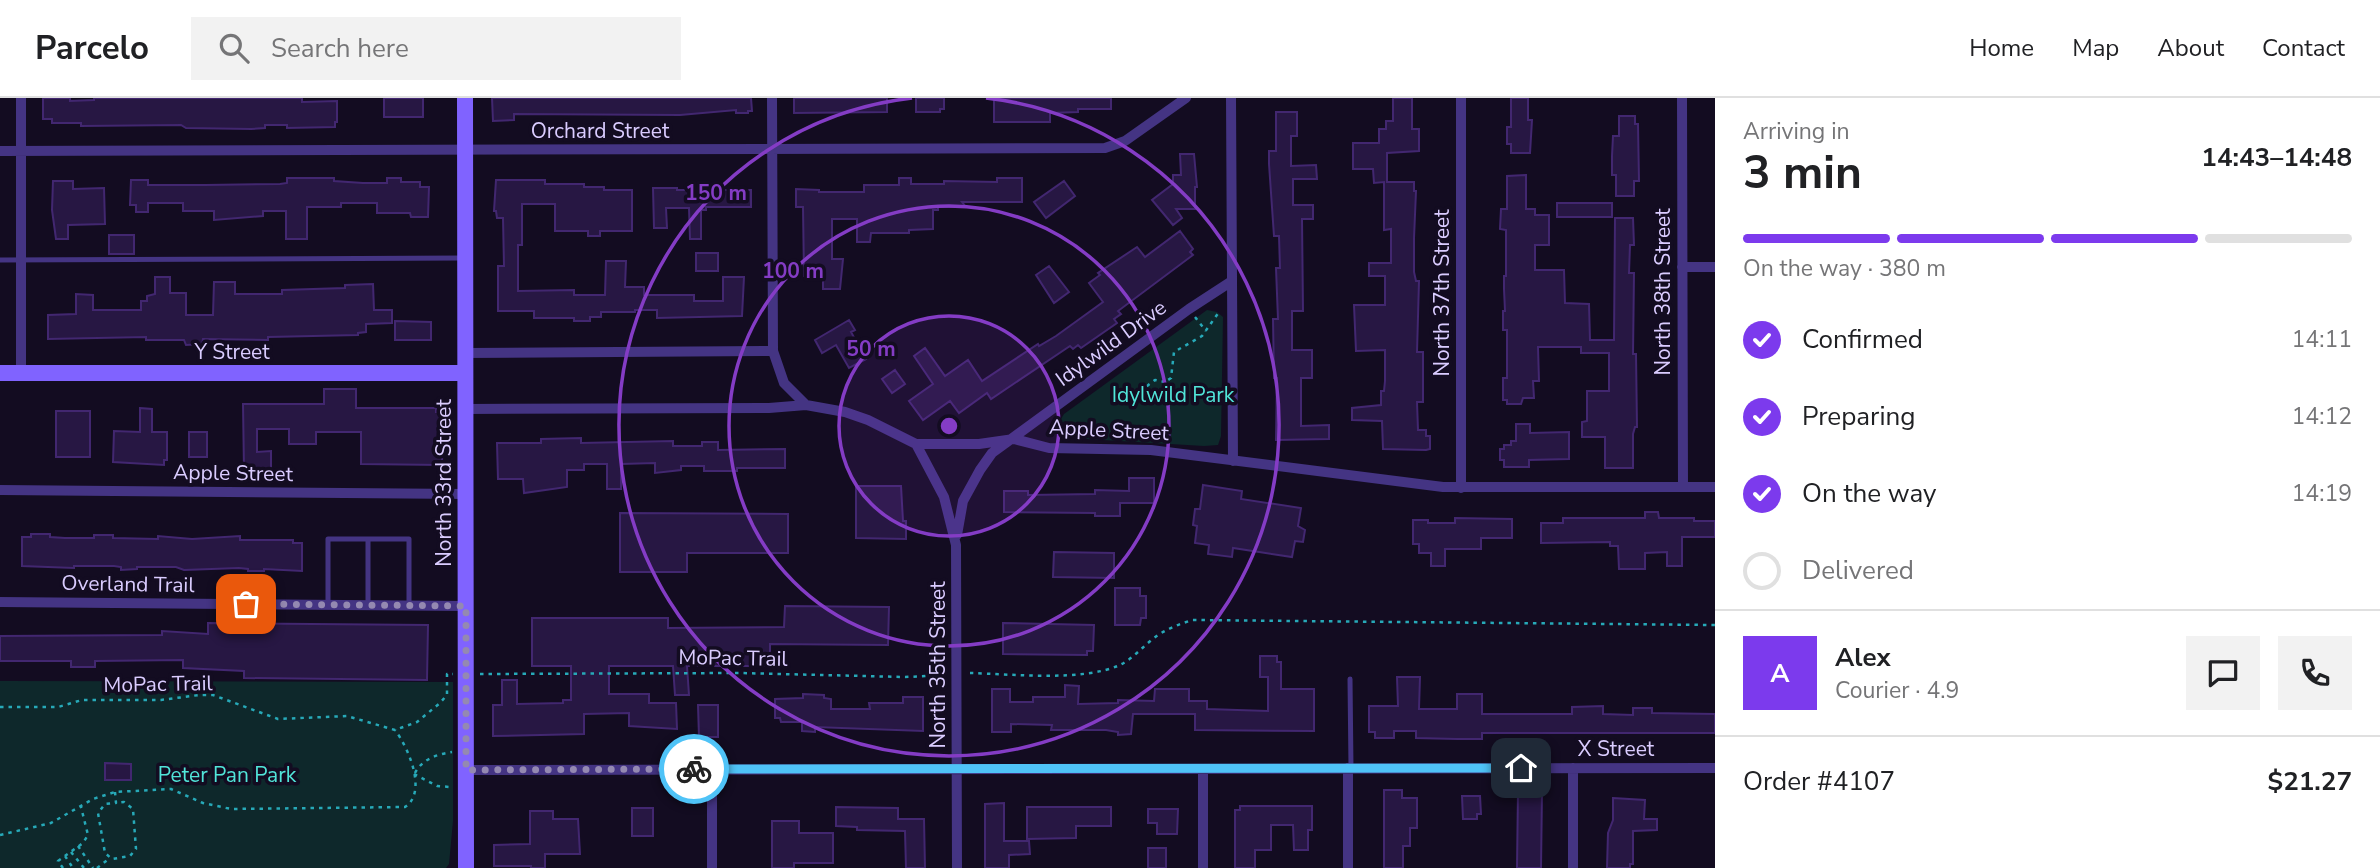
<!DOCTYPE html>
<html lang="en">
<head>
<meta charset="utf-8">
<style>
  :root { --surface:#fff; --page:#f2f2f2; --text:#202124; --muted:#757577; --line:#e0e0e0; --accent:#7c3aed }
  body { margin:0; font-family:"Nunito Sans",sans-serif; background:var(--page); color:var(--text); height:100vh; display:flex; flex-direction:column; font-size:26px; white-space:nowrap }
  * { box-sizing:border-box; margin:0 }
  p { font-size:23px; color:var(--muted) }
  .icon { flex:none; width:38px; height:38px; fill:none; stroke:currentColor; stroke-width:2; stroke-linecap:round; stroke-linejoin:round }
  .map { position:relative; flex:1; overflow:hidden }
  .panel { display:flex; flex-direction:column; background:var(--surface); width:665px }
  .panel>* { flex:none }
  .pin { position:absolute; display:grid; place-items:center; width:60px; height:60px; color:#fff; margin:-30px; border-radius:14px; box-shadow:0 4px 10px #0006 }
  .courier { position:absolute; display:grid; place-items:center; width:70px; height:70px; margin:-35px; border:5px solid #4fc3f7; border-radius:50%; background:#fff; color:#222; box-shadow:0 2px 9px #0007 }
  .overview em { font-style:normal; font-weight:700 }
  .overview div { display:flex; flex-direction:column-reverse }
  .overview { display:flex; align-items:center; justify-content:space-between; height:119px; padding:0 28px }
  h1 { font-size:46px; font-weight:700; line-height:52px }
  .bar { display:grid; grid-template-columns:repeat(4,1fr); gap:10px 7px; align-content:center; height:84px; padding:0 28px }
  .bar i { height:9px; border-radius:5px; background:var(--line) }
  .bar .selected { background:var(--accent) }
  .bar p { grid-column:span 4 }
  .line { display:flex; align-items:center; gap:18px; padding:0 28px; border-top:2px solid var(--line) }
  .line div { flex:1 }
  .round { display:grid; place-items:center; flex:none; width:74px; height:74px; border-radius:0px; background:var(--page) }
  ol { padding:0 28px; list-style:none }
  li { display:flex; align-items:center; gap:21px; height:77px }
  li p { margin-inline-start:auto }
  li .icon { padding:7px; border-radius:50%; background:var(--accent); color:#fff; stroke-width:4 }
  li:last-child { color:var(--muted) }
  li i { width:38px; height:38px; border:4px solid var(--line); border-radius:50% }
  header { display:flex; align-items:center; gap:42px; box-sizing:border-box; height:98px; padding:0 35px; background:var(--surface); border-bottom:2px solid var(--line) }
  header strong { font-size:33px }
  nav { display:flex; gap:38px; margin-inline-start:auto; font-size:24px }
  .search { width:490px; height:63px; background:var(--page); display:flex; align-items:center; gap:18px; box-sizing:border-box; padding:0 24px; border-radius:0px; color:var(--muted); font-size:26px }
  main { display:flex; flex:1; min-height:0 }
  .map>svg:first-child { display:block }
</style>
</head>
<body>
<header>
<strong>Parcelo</strong>
<div class="search"><svg class="icon" aria-label="search" viewBox="0 0 24 24"><circle cx="10" cy="10" r="6"/><path d="M15 15l6 6"/></svg>Search here</div>
<nav><a>Home</a><a>Map</a><a>About</a><a>Contact</a></nav>
</header>
<main>
<div class="map">
<svg width="1715" height="770" viewBox="0 0 1715 770">
  <rect width="100%" height="100%" fill="#130c21"/>
  <path fill="#0e282b" d="M1207,212L1217,214L1223,219L1221,338L1218,347L1204,348L1086,341L1072,339L1061,335L1058,326L1064,316Z
    M0,583L453,584V723L449,766L446,770H0Z"/>
  <path fill="#271743" stroke="#422770" stroke-width="2" d="M43,0H70V3L94,2V0H302V4L337,3V24H335V29L287,30V27H265V30L251,31L186,30L181,27L81,28V25H52V21H43Z
    M384,0H423V19H384Z
    M492,0H751L752,13H748V15H736V12L680,17L514,16V22L493,23Z
    M794,0H887V14L794,15Z
    M916,0H944V11H940V14H916Z
    M994,0H1111V11H1078V14L1050,15V24H994Z
    M1393,0H1412V31H1419V53L1387,55V84H1414V93H1416L1414,140V174L1416,183H1419L1417,254H1423V304H1417L1418,332H1426V338H1430V351L1426,352L1383,351L1382,323L1352,322V310L1381,307V293H1384L1385,283V252L1356,253L1354,207H1385V178H1369V165H1391V131L1384,132V84L1374,85L1373,71H1353V45H1379V31H1386V23H1393Z
    M1511,0H1528V22H1532L1530,55H1511V46H1507V29H1511Z
    M1276,14H1297V38H1291V68L1316,67L1317,81H1293V107H1313V121H1302L1303,213H1292V252H1312V280H1301V328L1329,327V341L1276,342L1277,280H1274L1273,221H1278L1276,170H1280L1279,138H1274L1269,66V53H1276Z
    M1619,18H1635V26H1638L1639,83H1634V98H1616V77H1612V58L1613,38H1619Z
    M1180,56H1194L1197,89H1195V111H1176L1182,120L1173,127L1152,102L1173,86V77H1181Z
    M1526,77V111H1535V117H1549V147H1535V172H1564L1565,205L1589,206L1590,242H1614L1615,120H1633L1634,147H1630L1629,175H1634L1633,256H1636L1637,329H1635L1633,336V370H1605V339H1582V324L1587,323V293H1609V255H1581V249H1538L1539,283H1533L1534,300H1523L1521,306H1507V302H1503V280H1507V232H1503V213H1505L1504,191V178H1506V132L1500,131L1501,111H1507V78Z
    M287,80H334V83L363,85H387V80H401V84H420V89H429L428,119H411L410,115H377V105H341V109H307V141H286V113H263V118L214,122V113H183V105H148V114H136V107H130L131,82H148V87H205L280,86L287,85Z
    M899,80H911V86H944V83L997,84V80H1022V104H962L966,109H938V112H933V131L909,132V135H871L870,144H857V121H832V161H843L840,191H823V178H804L803,109H796V91L819,92V94H864V87H899Z
    M496,82H545V86H584V89H604V92H632V133H600V138H588V133H555V106H522V147H518V193L574,192V197H605L606,163H626L625,189H644V197H694V203H723V179H744L742,218L657,220V212H635V214H601V219H590V223H574V220H534V213H498V168H504L503,120H497L496,113H494Z
    M53,83H73V91L104,90L105,126L68,127V141H56L52,112Z
    M1064,83L1075,98L1046,120L1034,104Z
    M653,90H677V92H751V109H706V112H701V141H690L689,110H666L667,130H654Z
    M1557,105H1612V119H1557Z
    M1180,133L1193,151L1190,154L1193,157L1118,213L1121,216L1114,221L1117,225L1081,250L1078,247L1073,251L1070,248L991,301L987,295L959,315L950,303L923,322L909,303L933,286L914,258L925,250L945,278L968,262L982,283L1038,246L1039,248L1056,238L1103,204L1089,185L1100,177L1098,175L1137,149L1145,159Z
    M109,137H134V156H109Z
    M696,155H718V173H696Z
    M1049,168L1069,194L1054,205L1036,177Z
    M155,179H170V195H186V217H213L214,184H235V196H282V192L345,190V187L373,186L374,212H392V225L366,226V234L358,235V237L268,239V242L203,241L202,246L186,247L184,242H146V239L48,241V217L76,216V196L93,197V212H141V203H147V198L155,196Z
    M849,222L855,232L851,234L866,261L849,270L836,247L822,255L815,242Z
    M395,223L431,224V242H395Z
    M895,272L905,286L892,295L882,281Z
    M324,291H356V310H436V314H443L442,367L361,366V334H316V346H289V331H257V354L271,353V372H244L243,306H324Z
    M140,310L152,311V334H167V362H164V367L113,364L114,333L140,334Z
    M56,313H90V359H56Z
    M1516,326H1530V335L1569,334V361L1529,362V369H1504V362H1500V351H1504V347H1511V343H1516Z
    M189,334H207V359H189Z
    M581,340V345L673,343V348H702V344H718V352L785,351V370H737V373H704V368H681V372L655,375V365L621,366V391H607V366H584V372H567V389L524,395L523,381H498L497,345H541V341Z
    M1129,380H1154V405H1120V418H1095V415L1004,414V393H1028V397L1095,396V392L1129,393Z
    M1203,387L1242,393L1241,401L1301,410L1298,428L1305,432L1303,444L1295,443L1292,459L1233,450L1232,459L1208,456L1209,447L1195,445L1197,428L1193,427L1195,411H1200Z
    M856,388H901L903,423H906V441L856,440Z
    M1645,414H1658L1659,420H1694V423H1715V439H1682V468H1667V454L1645,455V471H1619L1618,448H1610V444L1541,445V425H1563V420H1645Z
    M620,415L788,416V455H687V474H620Z
    M1455,420L1512,421V440H1481V451H1445V468H1431V455H1419V446H1413V422H1428V425H1455Z
    M31,436H50V439L65,440H94V437H113V440L158,441V438L192,441L240,438V442H293V445H302V473L264,471V473H248V471L239,470L184,472L176,469H137V471L121,472V469L114,468H74V470L22,468V439H31Z
    M1054,454L1114,455V480L1053,479Z
    M1115,490H1140V498H1146V520H1141L1140,527H1115Z
    M785,508L889,509L888,547L770,546V568H687L689,597H675L673,568H609V596H649V605H676L677,631L629,628V615L584,616V636L493,638V607H502V582H517V606L563,605V602H571V568H532V520H668V530L784,529Z
    M208,525L428,527L427,582L244,580V573L183,570V562L95,563V569H71V563H0V538L162,537V533L208,536Z
    M1003,525L1094,527L1093,553H1087V557L1003,556Z
    M1260,558H1277V564H1281V591H1314V633L1195,632V616H1133L1131,636L1118,637V634L1106,632H1051L1052,627L1011,626V634H992V591H1010V604H1033V599H1065V587L1079,588L1078,606L1118,605V602L1154,603L1155,591H1189V603H1207V611L1268,613V579H1260Z
    M1397,579H1420L1419,611H1457V596H1482V616H1572V609L1603,608V616L1633,617V610H1652V615L1715,616V635H1482V641H1457L1416,640V633H1394V640H1375V634H1369V608H1398Z
    M803,596L824,597V600L831,601V611H870L869,605H903V599H923V633L815,629V634L802,633V624H781L780,620H775V601L803,600Z
    M698,607H718V639H699Z
    M105,665L131,666V682H105Z
    M1384,692H1402V700H1417V730H1410V748H1403V770H1384Z
    M1518,693H1542L1541,770H1517Z
    M1462,698H1480L1481,716H1477V721H1463Z
    M1613,700L1645,702L1644,721H1657V732L1633,733V766H1630V770H1607L1608,735L1613,722Z
    M1004,705V743H1029L1030,756L1009,757V770H985V706Z
    M1240,708H1312V732H1308V752H1294L1293,727H1271V752H1255V770H1235V712H1240Z
    M836,709L898,710V721H924L925,770H906L905,733L857,732V729L836,728Z
    M1027,709H1111V728H1076V740L1027,741Z
    M632,710H653V738H632Z
    M1148,711H1178L1177,736H1157V725H1148Z
    M530,713H553V721H578L580,756H545V770H531V768H494V747L530,746Z
    M772,723H799V735H833V765H794V770H772Z
    M1148,750H1166V770H1148Z"/>
  <g fill="none" stroke-linecap="round" stroke-linejoin="round">
    <path stroke="#27a9b8" stroke-width="2.5" stroke-dasharray="3.5 5" stroke-linecap="butt" d="M1195,219L1206,233
      M1165,284L1155,282L1143,291L1141,297L1144,303L1151,304L1164,296L1165,284L1171,280L1174,254L1202,238L1219,214
      M970,575C1012,576 1082,584 1120,567C1134,560 1145,546 1158,537C1169,530 1180,526 1192,522L1715,527
      M480,576L739,575L905,579L928,578L946,574
      M0,609H58L82,602H161L199,597H213L278,621L347,618L395,632L417,624L440,605L447,597V576H453
      M415,675C422,661 438,656 452,654
      M414,676L437,688L450,689
      M115,694L116,705L105,706L98,715L105,755L112,761L130,758L136,751L133,711L124,704L116,705
      M0,737L51,725L93,701L115,694L171,691L203,705L231,711L405,709C428,694 408,649 395,632
      M78,748L93,770
      M71,754L84,770
      M65,758L73,770
      M63,770L58,763L83,745L88,737L81,709
      M97,770L110,760"/>
    <path stroke="#443483" stroke-width="5" d="M0,162L462,160
      M368,441V507
      M328,507V441H409V508
      M1350,581L1351,670"/>
    <path stroke="#443483" stroke-width="10" d="M21,0V275
      M772,0L773,253L784,285L806,307
      M1231,0L1233,363
      M1461,0V390
      M1682,0L1683,389
      M0,53L1105,50L1125,43L1186,0
      M1682,169H1715
      M465,255L773,253
      M465,311L769,310L806,307L845,314L868,322L916,346H979L1014,341L1049,350L1151,352L1443,389H1715
      M916,346L944,399L956,447L957,770
      M0,392L465,396
      M957,437L963,403L980,372L992,355L1189,211L1232,183
      M0,504L466,508
      M1348,670V770
      M1573,670V770
      M466,672L1715,670
      M712,672V770
      M1203,770V671"/>
    <path stroke="#8063ff" stroke-width="16" d="M465,0L466,770
      M0,275H465"/>
  </g>
  <g fill="none" stroke-linecap="round" stroke-linejoin="round">
    <path stroke="#9489b1" stroke-width="7" stroke-dasharray="0 12.6" d="M246,506L466,508V672L694,671"/>
    <path stroke="#4fc3f7" stroke-width="9" d="M694,671L1521,670"/>
  </g>
  <circle cx="949" cy="328" r="110" fill="#843cc5" fill-opacity=".12"/>
  <g fill="none" stroke="#843cc5" stroke-width="3.5">
    <circle cx="949" cy="328" r="110"/>
    <circle cx="949" cy="328" r="220"/>
    <path d="M986 0A330 330 0 1 1 912 0"/>
  </g>
  <g text-anchor="middle" stroke-width="7" stroke-linejoin="round" paint-order="stroke">
    <g font-size="21" fill="#daccff" stroke="#130c21">
      <text x="600" y="40">Orchard Street</text>
      <text transform="translate(1663 194) rotate(-90)" y="7">North 38th Street</text>
      <text transform="translate(1442 195) rotate(-90)" y="7">North 37th Street</text>
      <text transform="translate(1111 245) rotate(-36)" y="7">Idylwild Drive</text>
      <text x="232" y="261">Y Street</text>
      <text transform="translate(1109 332) rotate(3)" y="7">Apple Street</text>
      <text transform="translate(233 375) rotate(1)" y="7">Apple Street</text>
      <text transform="translate(444 385) rotate(-90)" y="7">North 33rd Street</text>
      <text transform="translate(128 486) rotate(1)" y="7">Overland Trail</text>
      <text transform="translate(733 560) rotate(1)" y="7">MoPac Trail</text>
      <text transform="translate(938 567) rotate(-90)" y="7">North 35th Street</text>
      <text transform="translate(158 586) rotate(-1)" y="7">MoPac Trail</text>
      <text x="1616" y="658">X Street</text>
    </g>
    <g font-size="21" fill="#51e5d9" stroke="#130c21">
      <text x="1173" y="304">Idylwild Park</text>
      <text x="227" y="684">Peter Pan Park</text>
    </g>
  </g>
  <circle cx="949" cy="328" r="10" fill="#843cc5" stroke="#130c21" stroke-width="3.5"/>
  <g font-size="21" text-anchor="middle" font-weight="bold" fill="#843cc5" stroke="#130c21" stroke-width="7" stroke-linejoin="round" paint-order="stroke">
    <text x="716" y="102">150 m</text>
    <text x="793" y="180">100 m</text>
    <text x="871" y="258">50 m</text>
  </g>
</svg>
<div class="pin" style="left:246px;top:506px;background:#ea580c"><svg class="icon" aria-label="bag" viewBox="0 0 24 24"><path d="M5 8h14l-1 12H6zM9 8a3 3 0 0 1 6 0"/></svg></div>
<div class="pin" style="left:1521px;top:670px;background:#1f2937"><svg class="icon" aria-label="home" viewBox="0 0 24 24"><path d="M3 11l9-7 9 7M6 9v11h12V9"/></svg></div>
<div class="courier" style="left:694px;top:671px"><svg class="icon" aria-label="bike" viewBox="0 0 24 24"><circle cx="6" cy="16" r="4"/><circle cx="18" cy="16" r="4"/><path d="M6 16l4-8h5l3 8M10 8l3 8H6M13 5h3"/></svg></div>
</div>
<section class="panel">
<div class="overview"><div><h1>3 min</h1><p>Arriving in</p></div><em>14:43–14:48</em></div>
<div class="bar"><i class="selected"></i><i class="selected"></i><i class="selected"></i><i></i><p>On the way · 380 m</p></div>
<ol>
<li><svg class="icon" aria-label="check" viewBox="0 0 24 24"><path d="M5 12l5 5 9-10"/></svg>Confirmed<p>14:11</p></li>
<li><svg class="icon" aria-label="check" viewBox="0 0 24 24"><path d="M5 12l5 5 9-10"/></svg>Preparing<p>14:12</p></li>
<li><svg class="icon" aria-label="check" viewBox="0 0 24 24"><path d="M5 12l5 5 9-10"/></svg>On the way<p>14:19</p></li>
<li><i></i>Delivered</li>
</ol>
<div class="line" style="height:126px"><b class="round" style="background:var(--accent);color:#fff">A</b><div><b>Alex</b><p>Courier · 4.9</p></div><a class="round"><svg class="icon" aria-label="chat" viewBox="0 0 24 24"><path d="M4 5h16v11H9l-5 4z"/></svg></a><a class="round"><svg class="icon" aria-label="phone" viewBox="0 0 24 24"><path d="M5 4h4l2 5-3 2q2 4 5 5l2-3 5 2v4C11 20 4 13 5 4z"/></svg></a></div>
<div class="line" style="height:91px"><div>Order #4107</div><b>$21.27</b></div>
</section>
</main>
</body>
</html>
